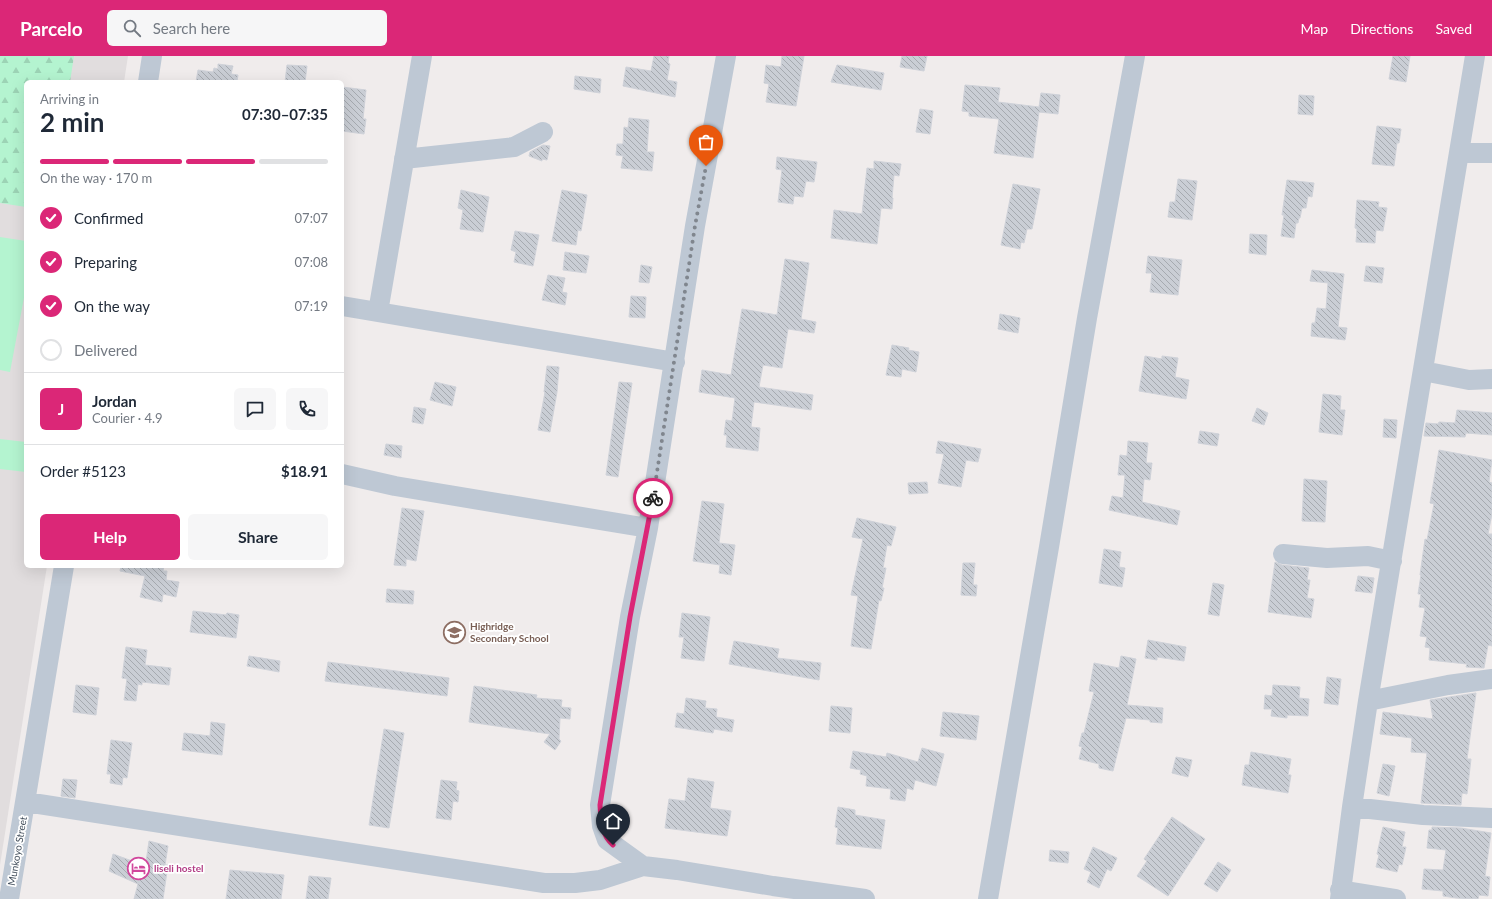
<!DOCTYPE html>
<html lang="en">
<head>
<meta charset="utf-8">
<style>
  :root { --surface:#fff; --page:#f6f6f7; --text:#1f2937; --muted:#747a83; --line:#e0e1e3; --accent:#db2777 }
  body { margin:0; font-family:Lato,sans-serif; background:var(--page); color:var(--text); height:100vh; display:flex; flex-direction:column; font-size:15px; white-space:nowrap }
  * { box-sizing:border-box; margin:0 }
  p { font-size:13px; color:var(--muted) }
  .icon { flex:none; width:22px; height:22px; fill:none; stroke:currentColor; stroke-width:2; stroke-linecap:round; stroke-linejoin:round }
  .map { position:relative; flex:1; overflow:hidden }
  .drawer { position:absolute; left:24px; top:24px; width:320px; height:488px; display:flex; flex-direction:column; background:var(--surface); border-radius:6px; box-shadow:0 4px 16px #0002 }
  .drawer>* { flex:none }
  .pin { position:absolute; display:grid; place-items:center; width:34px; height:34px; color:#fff; margin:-41px -17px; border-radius:50% 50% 50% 0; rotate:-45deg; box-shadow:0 0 4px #0007 }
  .pin .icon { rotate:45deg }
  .courier { position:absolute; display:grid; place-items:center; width:40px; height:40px; margin:-20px; border:3px solid #db2777; border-radius:50%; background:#fff; color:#222; box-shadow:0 1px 5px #0007 }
  .head em { font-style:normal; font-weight:700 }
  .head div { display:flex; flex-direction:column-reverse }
  .head { display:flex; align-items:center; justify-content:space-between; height:68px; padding:0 16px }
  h1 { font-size:26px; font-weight:700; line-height:30px }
  .bar { display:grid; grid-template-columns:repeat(4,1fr); gap:6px 4px; align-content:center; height:48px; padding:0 16px }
  .bar i { height:5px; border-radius:3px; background:var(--line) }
  .bar .on { background:var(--accent) }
  .bar p { grid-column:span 4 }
  .line { display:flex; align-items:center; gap:10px; padding:0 16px; border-top:1px solid var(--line) }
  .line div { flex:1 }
  .round { display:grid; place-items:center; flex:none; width:42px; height:42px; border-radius:6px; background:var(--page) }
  ol { padding:0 16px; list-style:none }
  li { display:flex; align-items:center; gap:12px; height:44px }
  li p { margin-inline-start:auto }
  li .icon { padding:4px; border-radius:50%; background:var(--accent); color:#fff; stroke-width:4 }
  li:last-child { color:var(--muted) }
  li i { width:22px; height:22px; border:2px solid var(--line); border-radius:50% }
  .primary-button { display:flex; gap:8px; margin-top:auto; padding:8px 16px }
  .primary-button a { flex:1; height:46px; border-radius:6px; background:var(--accent); color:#fff; font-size:16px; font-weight:700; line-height:46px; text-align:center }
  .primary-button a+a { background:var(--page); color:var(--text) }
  header { display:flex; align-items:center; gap:24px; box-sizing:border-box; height:56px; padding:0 20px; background:var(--accent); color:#fff }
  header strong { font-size:19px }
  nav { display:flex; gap:22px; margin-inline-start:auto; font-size:14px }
  .search { width:280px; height:36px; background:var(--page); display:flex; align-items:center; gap:10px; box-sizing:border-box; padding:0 14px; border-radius:6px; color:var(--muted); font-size:15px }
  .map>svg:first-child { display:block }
</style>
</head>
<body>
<header>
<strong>Parcelo</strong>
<div class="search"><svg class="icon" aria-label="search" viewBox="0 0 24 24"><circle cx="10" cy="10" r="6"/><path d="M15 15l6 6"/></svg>Search here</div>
<nav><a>Map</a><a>Directions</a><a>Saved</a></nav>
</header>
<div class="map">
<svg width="1492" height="843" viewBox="0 0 1492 843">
  <defs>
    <pattern id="forest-firs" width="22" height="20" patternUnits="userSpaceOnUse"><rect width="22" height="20" fill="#b4f4d0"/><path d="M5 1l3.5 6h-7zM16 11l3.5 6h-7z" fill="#9cd3b5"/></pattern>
    <pattern id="building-back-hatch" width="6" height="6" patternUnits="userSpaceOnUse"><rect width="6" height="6" fill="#caced5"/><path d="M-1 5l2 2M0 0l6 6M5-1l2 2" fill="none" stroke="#a6aab0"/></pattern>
  </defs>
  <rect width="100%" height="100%" fill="#f0ecec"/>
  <path fill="#e1ddde" d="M0,0H128L124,26H26V510H47L0,809Z"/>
  <path fill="url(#forest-firs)" d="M0,0H74L70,26H26V151L0,147Z"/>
  <path fill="#b4f4d0" d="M0,181L26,185V231L10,316L0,314Z
    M0,383L26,386V416L0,413Z"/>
  <path fill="url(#building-back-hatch)" stroke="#cfd2d9" d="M654,0H669L668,7L670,8L667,24L677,26L675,41L623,30L626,11L651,15Z
    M782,0H804L796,50L766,46L769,28L764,27L766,9L781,11Z
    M902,0H927L924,15L900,11Z
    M1393,0H1410L1406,26L1389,23Z
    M218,8L233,10L231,18L238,19L237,26H196L198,14L213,16L214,12L218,13Z
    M287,9L307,10L305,26H285Z
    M837,9L884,17L881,34L831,26Z
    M575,20L601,23L600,37L574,33Z
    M965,29L1000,32L998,46L1039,51L1041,37L1060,39L1058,58L1039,56L1033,102L994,97L999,63L969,60V56L962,55Z
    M342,31L366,34L363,63H366L364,78L342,75Z
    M1299,39L1314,40L1313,59L1298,58Z
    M920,53L933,55L930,78L916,76Z
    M629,62L649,64L647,96H654L652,115L621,112L623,100L616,99L617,88H623L624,71L628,72Z
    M1377,70L1401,73L1399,87H1397L1394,110L1372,108Z
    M543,89L550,90L547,104L542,103V105L529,100L530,96Z
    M777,101L817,106L814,126L806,125L803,141L794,140L793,148L778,146L782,114L776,113Z
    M874,105L901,108L899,120L894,119L892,142H893L892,153L881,152L877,188L831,182L834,154L862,158L867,112L874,113Z
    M1178,123L1197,125L1192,164L1168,161L1170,146H1175Z
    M1287,124L1314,127L1312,141L1308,140L1306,152H1302L1300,162H1299L1298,167H1296L1294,182L1281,180L1284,159H1282Z
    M1013,128L1040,133L1032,173H1027L1024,187L1021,186L1020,193L1001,189Z
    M461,134L489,141L483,176L460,173L463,154L458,152Z
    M562,134L587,139L581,175L578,174L576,189L552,185Z
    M1357,144L1379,146L1378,151L1387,152L1383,175L1376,174L1375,187L1356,186L1357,173L1355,172Z
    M515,175L539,179L533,210L514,206L516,196L511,194Z
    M1250,178L1267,179L1266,199L1249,197Z
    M565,196L589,200L586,217L563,214Z
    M1148,200L1182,204L1178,239L1150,236L1152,217H1146Z
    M785,203L809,207L801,263L816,266L814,277L788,273L782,312L763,309L759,331L813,339L811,354L754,346L751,371L760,372L758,395L726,391L727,379H724L726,364L732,365L735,342L699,336L702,314L731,319L742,253L777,259Z
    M641,209L652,211L649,227L639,226Z
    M1366,210L1384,212L1382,227L1364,225Z
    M1312,214L1344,218L1338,271L1347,272L1345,284L1311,280L1312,267H1315L1317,252L1326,253L1328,227L1310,225Z
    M548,219L565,222L562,236L567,237L565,249L542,244Z
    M631,240L646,241L645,262L629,261Z
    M1000,258L1020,262L1018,277L998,273Z
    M892,289L909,292L908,294L919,296L916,316L902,313L901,321L886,319Z
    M1145,300L1162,303V300L1178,302L1175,321L1189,324L1186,343L1139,335Z
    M547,310L559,311L557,336L550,376L538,374L545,336H544Z
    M435,326L456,331L452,350L430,344Z
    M619,326L632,327L618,421L606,419Z
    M1323,338L1341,340L1340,354H1345L1342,379L1319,376Z
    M414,351L426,353L423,368L412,366Z
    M1257,352L1268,357L1264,369L1252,365Z
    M1457,354L1492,357V379L1466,377L1465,381L1424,380L1426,367L1438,368L1439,366L1455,367Z
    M1384,363L1397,364L1396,382L1383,381Z
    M1200,375L1219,378L1217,390L1198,387Z
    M938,385L981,393L978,406L966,404L961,431L938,427L944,398L936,397Z
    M1128,385L1148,387L1146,407H1152L1150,424L1144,423L1142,446L1180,455L1177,469L1109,454L1112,440L1123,442L1125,419H1118L1120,399L1127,400Z
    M386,388L402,390L401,402L384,399Z
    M1439,394L1492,404L1489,426L1492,427V458L1488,478H1492V590L1488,589L1484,612L1466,611L1467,608L1429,604L1430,592L1425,591L1427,581L1420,580L1425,552L1419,551L1421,538H1418L1421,519H1420L1425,483L1427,484L1434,448L1430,447Z
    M1304,423L1327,425L1325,466L1302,465Z
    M927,426L928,437L909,438L908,427Z
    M702,445L724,448L719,487L735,489L731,519L719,517L720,509L693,505Z
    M402,452L424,455L416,505L406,503V510L394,509Z
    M857,462L896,471L891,490L887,489L883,512H886L882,532H884L881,545L879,544L871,593L851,590L858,540L851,539L863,483L852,481Z
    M1104,493L1121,496L1119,511L1125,512L1122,531L1099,527Z
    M1275,506L1282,509L1309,512L1307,524H1310L1307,542L1314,543L1311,562L1268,556Z
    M963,507H975L973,529H977L976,540L961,539Z
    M121,510H164L163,515H167L166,524L179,526L176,541L163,538L162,546L140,541L145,520L120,515Z
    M1358,520L1374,522L1372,537L1355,535Z
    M1213,527L1224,529L1219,560L1208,558Z
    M387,533L414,535L413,548L386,546Z
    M193,555L226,559L227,557L239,559L236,582L190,576Z
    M682,557L710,561L704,605L681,602L684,581H679Z
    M1148,584L1186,591L1184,605L1157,601V604L1145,602Z
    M734,585L779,593L777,602L821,607L819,624L729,608Z
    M126,591L147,594L145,609L171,612L169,629L142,626V629L138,628L136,645L124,644L127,623L122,622Z
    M249,600L280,605L279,616L247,610Z
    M1121,600L1136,603L1127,649L1163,652L1162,667L1150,666V664L1126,662L1113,715L1099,712V708L1079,703L1082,691L1079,690L1082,677H1084L1094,636L1089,635L1094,607L1119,612Z
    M328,606L449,622L447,640L325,625Z
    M1327,621L1341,623L1338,649L1324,647Z
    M76,629L99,632L96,659L73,656Z
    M1273,629L1300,631L1299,642L1309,643L1308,660L1287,659V662L1271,660L1272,653H1264L1265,639L1272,640Z
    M474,630L537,639L536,642L562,644L561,651L571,652L570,663L560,662L559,683L561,685L555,694L544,686L550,678L469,666Z
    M1476,637L1467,703H1471L1467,738L1462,737L1461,749L1421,747L1427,697L1411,696L1412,682L1380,678L1383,656L1433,663L1430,644Z
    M686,642L706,645L705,652L717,653L716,661L734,664L732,676L714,673L713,677L675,671L677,657L684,658Z
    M831,650L852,652L850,677L829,675Z
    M943,656L979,660L976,684L940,680Z
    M211,666L225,668L222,699L182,694L184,677L210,680Z
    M384,673L404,677L389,772L369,769Z
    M111,684L132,687L127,722L123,721L122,729L110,727L111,718H107Z
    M922,692L944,698L936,730L915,724L913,734L907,732L905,745L890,743L891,733L866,730L867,720L860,718L861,714L850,712L853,695L886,701L887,697L918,706Z
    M1251,696L1291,703L1288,719H1291L1288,737L1242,729L1245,709H1249Z
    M1176,701L1192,704L1188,721L1172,717Z
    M1383,708L1395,710L1389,740L1377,737Z
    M688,722L714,726L710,752L731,755L727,780L665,772L669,743L685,745Z
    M63,723L77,724L75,742L61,740Z
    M441,724L457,726L456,734L459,735L458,746L453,745L451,764L436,762Z
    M838,751L855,754V759L885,764L881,793L836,788L838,772L835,771Z
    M1172,761L1205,783L1168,840L1137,820L1147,805L1144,803Z
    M1383,771L1405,776L1402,791H1406L1402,809L1399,808L1397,816L1376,811L1379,799L1377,798Z
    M1432,771L1461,772L1491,777L1485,820L1490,821L1488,840L1479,839L1478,843L1456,842L1443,840V835L1422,833L1424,813L1443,814L1446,794L1427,792L1429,774H1432Z
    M149,785L168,790L165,809H168L163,843H134L138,828L109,815L113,798L143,809L142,805L146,806Z
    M1093,791L1117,802L1111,815L1107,813L1099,832L1087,826L1091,816L1084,813Z
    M1050,794L1069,796L1068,807L1049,805Z
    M1218,806L1231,814L1217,836L1204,828Z
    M230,814L284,819L281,843H226Z
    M309,820L331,822L328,843H306Z"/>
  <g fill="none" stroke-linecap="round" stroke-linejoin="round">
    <path stroke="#bec8d4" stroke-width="20" d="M148,26L152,0
      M1459,97H1492
      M404,103L514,91L543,76
      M342,250L675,306
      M378,256L422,0
      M1423,315L1469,324L1492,323
      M342,418L395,430L648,472
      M1283,498L1327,502L1368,500L1392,505
      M1368,645L1448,629L1492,623
      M26,746L544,827H575L600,824L643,810L677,814L773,830L865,843
      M1352,751L1423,759L1492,762
      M643,810L607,784L602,770L600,749L630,561L648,472L695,170L726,0
      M1340,834L1396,843
      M9,843L64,510
      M988,843L1049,491L1087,262L1135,0
      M1340,843L1352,751L1368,645L1475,0"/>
  </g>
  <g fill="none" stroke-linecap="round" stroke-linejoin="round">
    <path stroke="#80868e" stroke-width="4" stroke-dasharray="0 7.2" d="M653,442L695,170L706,110"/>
    <path stroke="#db2777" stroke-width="5" d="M613,789C601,779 601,764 600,749L630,561L653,442"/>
  </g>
  <defs>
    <symbol id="school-ring" viewBox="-11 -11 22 22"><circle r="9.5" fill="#fff" stroke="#8d6e63" stroke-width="1.5"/><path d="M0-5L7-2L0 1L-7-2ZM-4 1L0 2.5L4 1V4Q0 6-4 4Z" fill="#8d6e63"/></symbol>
    <symbol id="hotel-ring" viewBox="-11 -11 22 22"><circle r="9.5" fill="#fff" stroke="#d1479c" stroke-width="1.5"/><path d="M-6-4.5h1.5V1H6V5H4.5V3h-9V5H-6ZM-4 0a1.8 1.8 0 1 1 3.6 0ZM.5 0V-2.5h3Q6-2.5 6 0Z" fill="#d1479c"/></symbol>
  </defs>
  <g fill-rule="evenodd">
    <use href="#school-ring" x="442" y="564" width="25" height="25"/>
    <use href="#hotel-ring" x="126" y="800" width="25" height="25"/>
  </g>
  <g text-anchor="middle" stroke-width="3.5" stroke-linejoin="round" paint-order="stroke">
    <g font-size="10" font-weight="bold" fill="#785e54" stroke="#fff" text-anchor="start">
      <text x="470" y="574">Highridge<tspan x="470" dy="12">Secondary School</tspan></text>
    </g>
    <g font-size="10" fill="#434f5c" stroke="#fff">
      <text transform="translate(17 795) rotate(-80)" y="4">Munkoyo Street</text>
    </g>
    <g font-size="10" font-weight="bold" fill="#b23c85" stroke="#fff" text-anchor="start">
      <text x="154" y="816">liseli hostel</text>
    </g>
  </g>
</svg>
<div class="pin" style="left:706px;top:110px;background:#ea580c"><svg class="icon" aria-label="bag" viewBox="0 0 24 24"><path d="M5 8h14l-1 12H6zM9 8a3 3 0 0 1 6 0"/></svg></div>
<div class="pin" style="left:613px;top:789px;background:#1f2937"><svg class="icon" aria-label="home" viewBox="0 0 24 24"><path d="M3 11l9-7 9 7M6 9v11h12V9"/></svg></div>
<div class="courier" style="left:653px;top:442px"><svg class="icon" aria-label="bike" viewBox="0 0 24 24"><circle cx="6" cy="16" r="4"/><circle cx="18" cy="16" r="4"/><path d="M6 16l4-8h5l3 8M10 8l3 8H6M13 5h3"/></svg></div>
<section class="drawer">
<div class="head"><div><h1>2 min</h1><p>Arriving in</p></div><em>07:30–07:35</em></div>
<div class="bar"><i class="on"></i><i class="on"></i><i class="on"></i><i></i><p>On the way · 170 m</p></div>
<ol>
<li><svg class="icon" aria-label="check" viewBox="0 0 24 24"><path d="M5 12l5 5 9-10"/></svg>Confirmed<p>07:07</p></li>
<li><svg class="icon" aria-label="check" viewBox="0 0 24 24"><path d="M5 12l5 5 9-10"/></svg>Preparing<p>07:08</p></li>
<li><svg class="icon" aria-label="check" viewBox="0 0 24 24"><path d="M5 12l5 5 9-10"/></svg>On the way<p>07:19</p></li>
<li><i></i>Delivered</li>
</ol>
<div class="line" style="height:72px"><b class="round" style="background:var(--accent);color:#fff">J</b><div><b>Jordan</b><p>Courier · 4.9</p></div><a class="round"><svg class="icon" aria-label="chat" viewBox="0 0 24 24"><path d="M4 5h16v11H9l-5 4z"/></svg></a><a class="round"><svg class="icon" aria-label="phone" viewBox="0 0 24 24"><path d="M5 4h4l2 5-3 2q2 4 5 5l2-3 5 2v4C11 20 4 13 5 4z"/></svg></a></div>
<div class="line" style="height:52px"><div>Order #5123</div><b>$18.91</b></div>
<div class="primary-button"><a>Help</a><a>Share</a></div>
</section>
</div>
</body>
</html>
